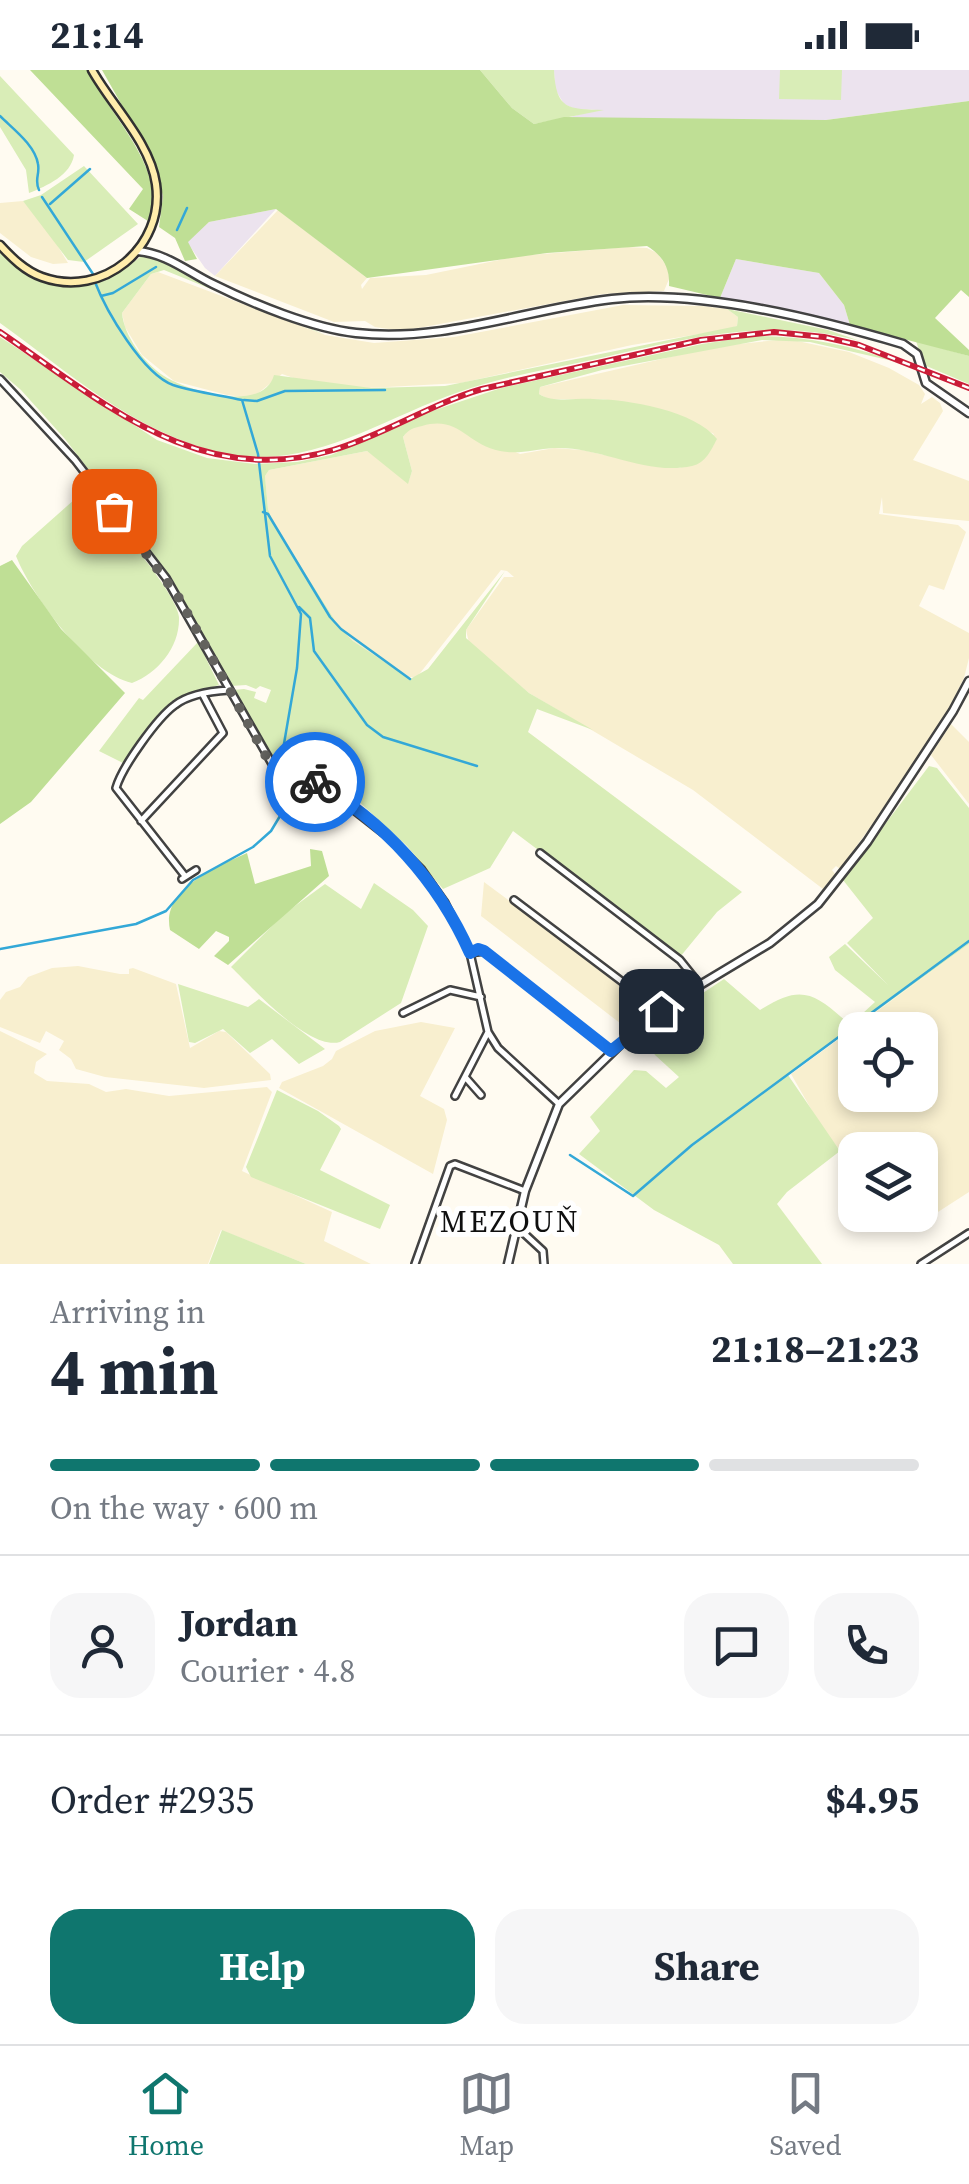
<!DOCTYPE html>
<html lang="en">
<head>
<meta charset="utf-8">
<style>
  :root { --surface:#fff; --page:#f6f6f7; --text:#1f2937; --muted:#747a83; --line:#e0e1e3; --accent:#0f766e }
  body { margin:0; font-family:"Source Serif 4",serif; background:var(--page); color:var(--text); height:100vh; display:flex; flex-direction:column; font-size:38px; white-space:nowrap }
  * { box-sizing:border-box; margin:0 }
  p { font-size:32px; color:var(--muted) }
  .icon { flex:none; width:55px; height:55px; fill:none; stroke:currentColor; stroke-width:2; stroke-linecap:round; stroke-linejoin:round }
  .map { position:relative; height:1194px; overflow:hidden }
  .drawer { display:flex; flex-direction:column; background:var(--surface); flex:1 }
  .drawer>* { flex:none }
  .buttons { position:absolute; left:838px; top:942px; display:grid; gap:20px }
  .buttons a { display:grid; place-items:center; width:100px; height:100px; border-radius:20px; background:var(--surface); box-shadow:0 5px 15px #0003; font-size:50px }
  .pin { position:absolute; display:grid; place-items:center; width:85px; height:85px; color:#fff; margin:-42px; border-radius:20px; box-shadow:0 5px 15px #0006 }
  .courier { position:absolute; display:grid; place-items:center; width:100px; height:100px; margin:-50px; border:8px solid #1a73e8; border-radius:50%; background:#fff; color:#222; box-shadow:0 2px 12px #0007 }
  .head em { font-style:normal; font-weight:700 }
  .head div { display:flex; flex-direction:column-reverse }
  .head { display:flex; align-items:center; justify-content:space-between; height:170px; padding:0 50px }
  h1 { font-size:65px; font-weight:700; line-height:75px }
  .bar { display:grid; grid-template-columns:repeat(4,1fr); gap:15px 10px; align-content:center; height:120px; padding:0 50px }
  .bar i { height:12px; border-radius:8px; background:var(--line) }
  .bar .on { background:var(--accent) }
  .bar p { grid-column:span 4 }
  .line { display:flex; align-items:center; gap:25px; padding:0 50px; border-top:2px solid var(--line) }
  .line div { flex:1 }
  .round { display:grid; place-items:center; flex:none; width:105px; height:105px; border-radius:30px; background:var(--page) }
  .button { display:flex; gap:20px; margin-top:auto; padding:20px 50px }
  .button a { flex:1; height:115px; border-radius:30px; background:var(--accent); color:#fff; font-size:40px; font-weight:700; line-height:115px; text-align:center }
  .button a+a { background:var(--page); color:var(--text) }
  .status { display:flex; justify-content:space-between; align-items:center; height:70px; padding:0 50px; background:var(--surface); direction:ltr }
  .status svg { height:28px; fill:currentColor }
  .tabs { display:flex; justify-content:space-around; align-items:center; height:140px; border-top:2px solid var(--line); background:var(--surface); font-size:28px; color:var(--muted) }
  .tabs a { display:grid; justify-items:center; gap:5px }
  .tabs .on { color:var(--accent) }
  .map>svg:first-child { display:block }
</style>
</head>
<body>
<div class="status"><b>21:14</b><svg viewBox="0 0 49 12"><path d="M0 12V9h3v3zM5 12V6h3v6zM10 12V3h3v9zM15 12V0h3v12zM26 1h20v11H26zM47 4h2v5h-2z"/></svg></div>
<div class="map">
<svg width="969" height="1194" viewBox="0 0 969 1194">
  <rect width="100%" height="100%" fill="#fffbf1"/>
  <path fill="#ece3ee" d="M554,0H969V31L826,50L566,48L597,40L575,39L564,34L555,19Z
    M276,139L215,206L205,198L187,172L209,152Z
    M736,189L819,203L844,235L850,255L720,228Z"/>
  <path fill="#f8efcf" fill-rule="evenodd" d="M23,131L48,160L68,193L53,194L31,187L0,163V133Z
    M278,140L367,208L361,215L362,219L370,208L426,205L518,186L628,177L647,178L657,183L668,198L669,209L664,221L602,224L402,261L375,257L365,251L334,252L215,206Z
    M158,202L325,265L374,273L454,267L623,235L702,236L727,239L738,247L737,256L724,260L632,275L461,313L368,318L302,311L282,304L252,328L227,325L174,311L142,285L125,257L122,243L151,204Z
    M788,269L849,282L889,298L919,315L925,324L921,334L932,327L940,333L943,341L913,390L969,411V451L883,443L882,427L879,444L958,455L966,462L944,520L929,515L919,536L969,563V588L964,608L947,642L876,749L840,799L836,796L832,800L835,804L823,819L693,720L529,623L469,573L466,560L504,507H514L507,501L501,500L417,607H405L353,571L339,558L316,524L274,454L268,439L265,406L269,400L367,381L409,410L412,401L403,367L409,359L436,351L449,353L520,384L554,378L582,380L646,394L680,398L714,364L663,340L603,329H548L539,324L540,317L718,276Z
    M951,654L969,672V734L931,685Z
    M484,812L550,861L652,942L629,960L481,846Z
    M969,874V1122L910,1160L894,1145H920V1080H855V1099L822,1058L791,1004ZM855,960H920V1025H855V968L844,976L842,972Z
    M78,896L120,904H129V899L133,898L176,914L190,978L219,961L226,962L270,1004L271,1010L204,1018L105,1007L76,999L71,989L59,980L64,971L46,961L40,973L0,957V930L6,922L20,917L28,907L52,898Z
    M421,952L455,958L420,1026L444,1039L447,1050L433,1104L279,1018L282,1012L323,996L332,989L336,981L375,961Z
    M0,961L47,984L36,992L34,1003L47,1011L89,1014L106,1022L126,1019L169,1026L267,1017L272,1022L242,1101L332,1142L324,1171L371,1194H306L221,1160L208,1194H0Z"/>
  <path fill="#d9edb7" d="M480,0H554C556,40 568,39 604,40L534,54L512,38Z
    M780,0H842L841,30L779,29Z
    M0,6L74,85C71,105 47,116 29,123L26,100L0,57Z
    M84,96L138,154L84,192L68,190L23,131L41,125Z
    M0,181C51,229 95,227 146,182L325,265L164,200L151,204L122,243C124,266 144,293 164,306C188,321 263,344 274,305L371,318L445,316L737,256L738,247L727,239L828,260L860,271C765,246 685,269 592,290C548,299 502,307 459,322C380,349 310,402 222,383C134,363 66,300 0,253Z
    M755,266C805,266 850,275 897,292L810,272L762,270L602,300L540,317L539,324C552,333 576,328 593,329C627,329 696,341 717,369C711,380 706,393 692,396C646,406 600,376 554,378C535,379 519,385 500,381C467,375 459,345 422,356C413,358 409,359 403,367L412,401L408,414L367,381L269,400L265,406L268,439L274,454L339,557L353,571L410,609L428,599L505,501L466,560V568L529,623L593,660L537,639L528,662L742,822L717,842L680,887L513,761L490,798L443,819L407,776L342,716C343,697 333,691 317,685L313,688L311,697L284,694L282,697L275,693L233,620L244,619L256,622L254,628L266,633L271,620L260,616L256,619L246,615L231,616L171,507L65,369L21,320L0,302V267L157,370L207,388L255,394L297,392L331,385L429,342L501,318L702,274Z
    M916,271L969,286V314L924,295Z
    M84,421C104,438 177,522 179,547C180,577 158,603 132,613C88,603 32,526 16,486L22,476Z
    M198,572L219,615L173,630L125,694L99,681L139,628L143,630Z
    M929,696L937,698L969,738V874L788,1005L840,1081L787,1122L777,1134L822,1194H733L719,1175L654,1140L579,1084L600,1061L590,1047L634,1000L646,1001L666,1018L679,1007L655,985L641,964L724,909L760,940C802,913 815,923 850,955L875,932L835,900L829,887L845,874L888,915L847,873L873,848L843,810Z
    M374,813L413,840L428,856L401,933L340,972C309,981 253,918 231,897L284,844L325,814L361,839Z
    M178,914L248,937L259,929L325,979L299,994L272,969L250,983L223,959L195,973L189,972Z
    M277,1020L318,1041L339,1056L341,1059L320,1100L390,1135L380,1159L251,1107L246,1097Z
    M222,1160L306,1194H209Z"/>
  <path fill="#bfdf95" d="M30,0H88C111,49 166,95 151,153L129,139L143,119Z
    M102,0H480L512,38L534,54L564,47L826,50L969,31V227L961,220L935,248L969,280V286L850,255L844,235L819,203L736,189L720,228L669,216C670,198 663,186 647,176L547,183L367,208L276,139L209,152L188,172L197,189L185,191L175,168L159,157L163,126L154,92Z
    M12,490L61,559L125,623L31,732L0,754V496Z
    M310,779L322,781L329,806L228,895L214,886L229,871V867L216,861L199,879L170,860C161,819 217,797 247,783L255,814L311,796Z"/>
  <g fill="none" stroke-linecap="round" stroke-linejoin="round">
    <path stroke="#33a8d7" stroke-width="2.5" d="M0,46C13,59 35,75 38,94C40,105 34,109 39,120
      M42,127L93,204
      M50,134L90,99
      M177,160L187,138
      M95,212C106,241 143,304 173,315C195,322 219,325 242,330L258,384L270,486L301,544L297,598L280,697
      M101,226L113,223L156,197
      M244,330L257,331L285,321L385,320
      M263,442L268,444L330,547L341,559L410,609
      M299,537L310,548L314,581L367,655L383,667L477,696
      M0,879L136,854L166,841L193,810L253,777L271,761L280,746L279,703
      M570,1085L633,1126L692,1075L969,871"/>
    <defs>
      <path id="minor" d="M0,309L75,390L166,508L275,699L303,705L322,715L391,769L421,799L445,833L470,883L488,962L498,978L559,1034
        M141,751L223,663L203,625
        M304,751L322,715
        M540,783L680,890L700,915
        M185,806L116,718C122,697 157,648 175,635C189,624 212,621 229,620
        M182,809L196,800
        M514,830L661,941
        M470,883L484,881L611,981
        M403,943L450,920L481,927
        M466,1008L481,1025
        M455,1026L488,962
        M516,1156L543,1181L544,1194
        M415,1194L450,1096L455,1094L525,1121
        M921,1194L969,1163"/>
      <path id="tertiary" d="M137,181C166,183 188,202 213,214C253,234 312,258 356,263C443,273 527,239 612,229C699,219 818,249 903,274L917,284L926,313L969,343
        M508,1194L525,1121L559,1034L637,958L700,915L770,873L818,834L867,772L953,641L969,611"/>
      <path id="secondary" d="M0,175C12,188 25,201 42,207C103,229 165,177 156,114C150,72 112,36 92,0"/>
    </defs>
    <use href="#minor" stroke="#424242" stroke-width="10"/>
    <use href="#tertiary" stroke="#424242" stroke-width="11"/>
    <use href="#secondary" stroke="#313131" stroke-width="11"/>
    <use href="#minor" stroke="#fff" stroke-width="5"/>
    <use href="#tertiary" stroke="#fff" stroke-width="6"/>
    <use href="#secondary" stroke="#ffedac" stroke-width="6"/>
    <defs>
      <path id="rail" d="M0,262C103,332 199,420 333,380C384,365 430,334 482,319L701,270L774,262L824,267L859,275L969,318"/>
    </defs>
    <use href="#rail" stroke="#ca1c38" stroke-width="6"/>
    <use href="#rail" stroke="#fff" stroke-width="2.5" stroke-dasharray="8" stroke-linecap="butt"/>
  </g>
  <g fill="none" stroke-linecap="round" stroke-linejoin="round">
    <path stroke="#63625e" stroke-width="10" stroke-dasharray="0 18" d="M114,441L179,528L268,690C280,705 299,702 315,712"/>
    <path stroke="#1a73e8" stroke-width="12" d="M315,712C384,751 438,811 470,883L478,879L484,881L611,981L661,941"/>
  </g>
  <g text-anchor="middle" stroke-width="10" stroke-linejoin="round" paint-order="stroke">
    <g font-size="30" letter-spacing="2.5" fill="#0f0f0f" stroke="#fff">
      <text x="510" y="1162">MEZOUŇ</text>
    </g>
  </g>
</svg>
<div class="buttons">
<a><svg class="icon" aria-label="locate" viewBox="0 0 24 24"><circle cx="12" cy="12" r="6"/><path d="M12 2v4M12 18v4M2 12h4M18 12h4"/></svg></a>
<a><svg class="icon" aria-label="layers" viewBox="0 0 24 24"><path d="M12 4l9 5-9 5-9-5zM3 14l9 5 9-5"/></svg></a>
</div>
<div class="pin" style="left:114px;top:441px;background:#ea580c"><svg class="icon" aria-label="bag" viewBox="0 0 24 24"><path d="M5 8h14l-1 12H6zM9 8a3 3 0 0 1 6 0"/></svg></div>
<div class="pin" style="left:661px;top:941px;background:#1f2937"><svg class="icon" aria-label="home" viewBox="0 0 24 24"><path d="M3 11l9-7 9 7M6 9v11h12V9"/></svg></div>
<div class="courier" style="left:315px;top:712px"><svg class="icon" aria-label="bike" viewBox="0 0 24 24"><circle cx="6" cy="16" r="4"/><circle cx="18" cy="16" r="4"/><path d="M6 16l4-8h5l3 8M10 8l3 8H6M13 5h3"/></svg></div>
</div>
<section class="drawer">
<div class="head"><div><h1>4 min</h1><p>Arriving in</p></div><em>21:18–21:23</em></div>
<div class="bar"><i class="on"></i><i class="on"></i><i class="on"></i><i></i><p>On the way · 600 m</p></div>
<div class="line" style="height:180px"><a class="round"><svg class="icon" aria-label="person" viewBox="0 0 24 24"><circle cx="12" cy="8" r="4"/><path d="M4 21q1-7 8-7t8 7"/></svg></a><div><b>Jordan</b><p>Courier · 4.8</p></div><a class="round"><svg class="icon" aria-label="chat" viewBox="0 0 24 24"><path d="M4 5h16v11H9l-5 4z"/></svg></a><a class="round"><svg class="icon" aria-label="phone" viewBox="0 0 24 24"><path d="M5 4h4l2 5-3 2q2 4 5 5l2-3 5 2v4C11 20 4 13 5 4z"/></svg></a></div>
<div class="line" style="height:130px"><div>Order #2935</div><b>$4.95</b></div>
<div class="button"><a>Help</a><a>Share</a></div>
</section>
<nav class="tabs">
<a class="on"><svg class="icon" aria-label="home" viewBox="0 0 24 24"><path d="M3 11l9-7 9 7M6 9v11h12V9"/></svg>Home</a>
<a><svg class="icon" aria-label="map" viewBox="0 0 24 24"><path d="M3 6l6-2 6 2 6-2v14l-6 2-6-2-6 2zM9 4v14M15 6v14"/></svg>Map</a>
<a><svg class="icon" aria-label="saved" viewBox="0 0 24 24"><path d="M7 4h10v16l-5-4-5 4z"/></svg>Saved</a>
</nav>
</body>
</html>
